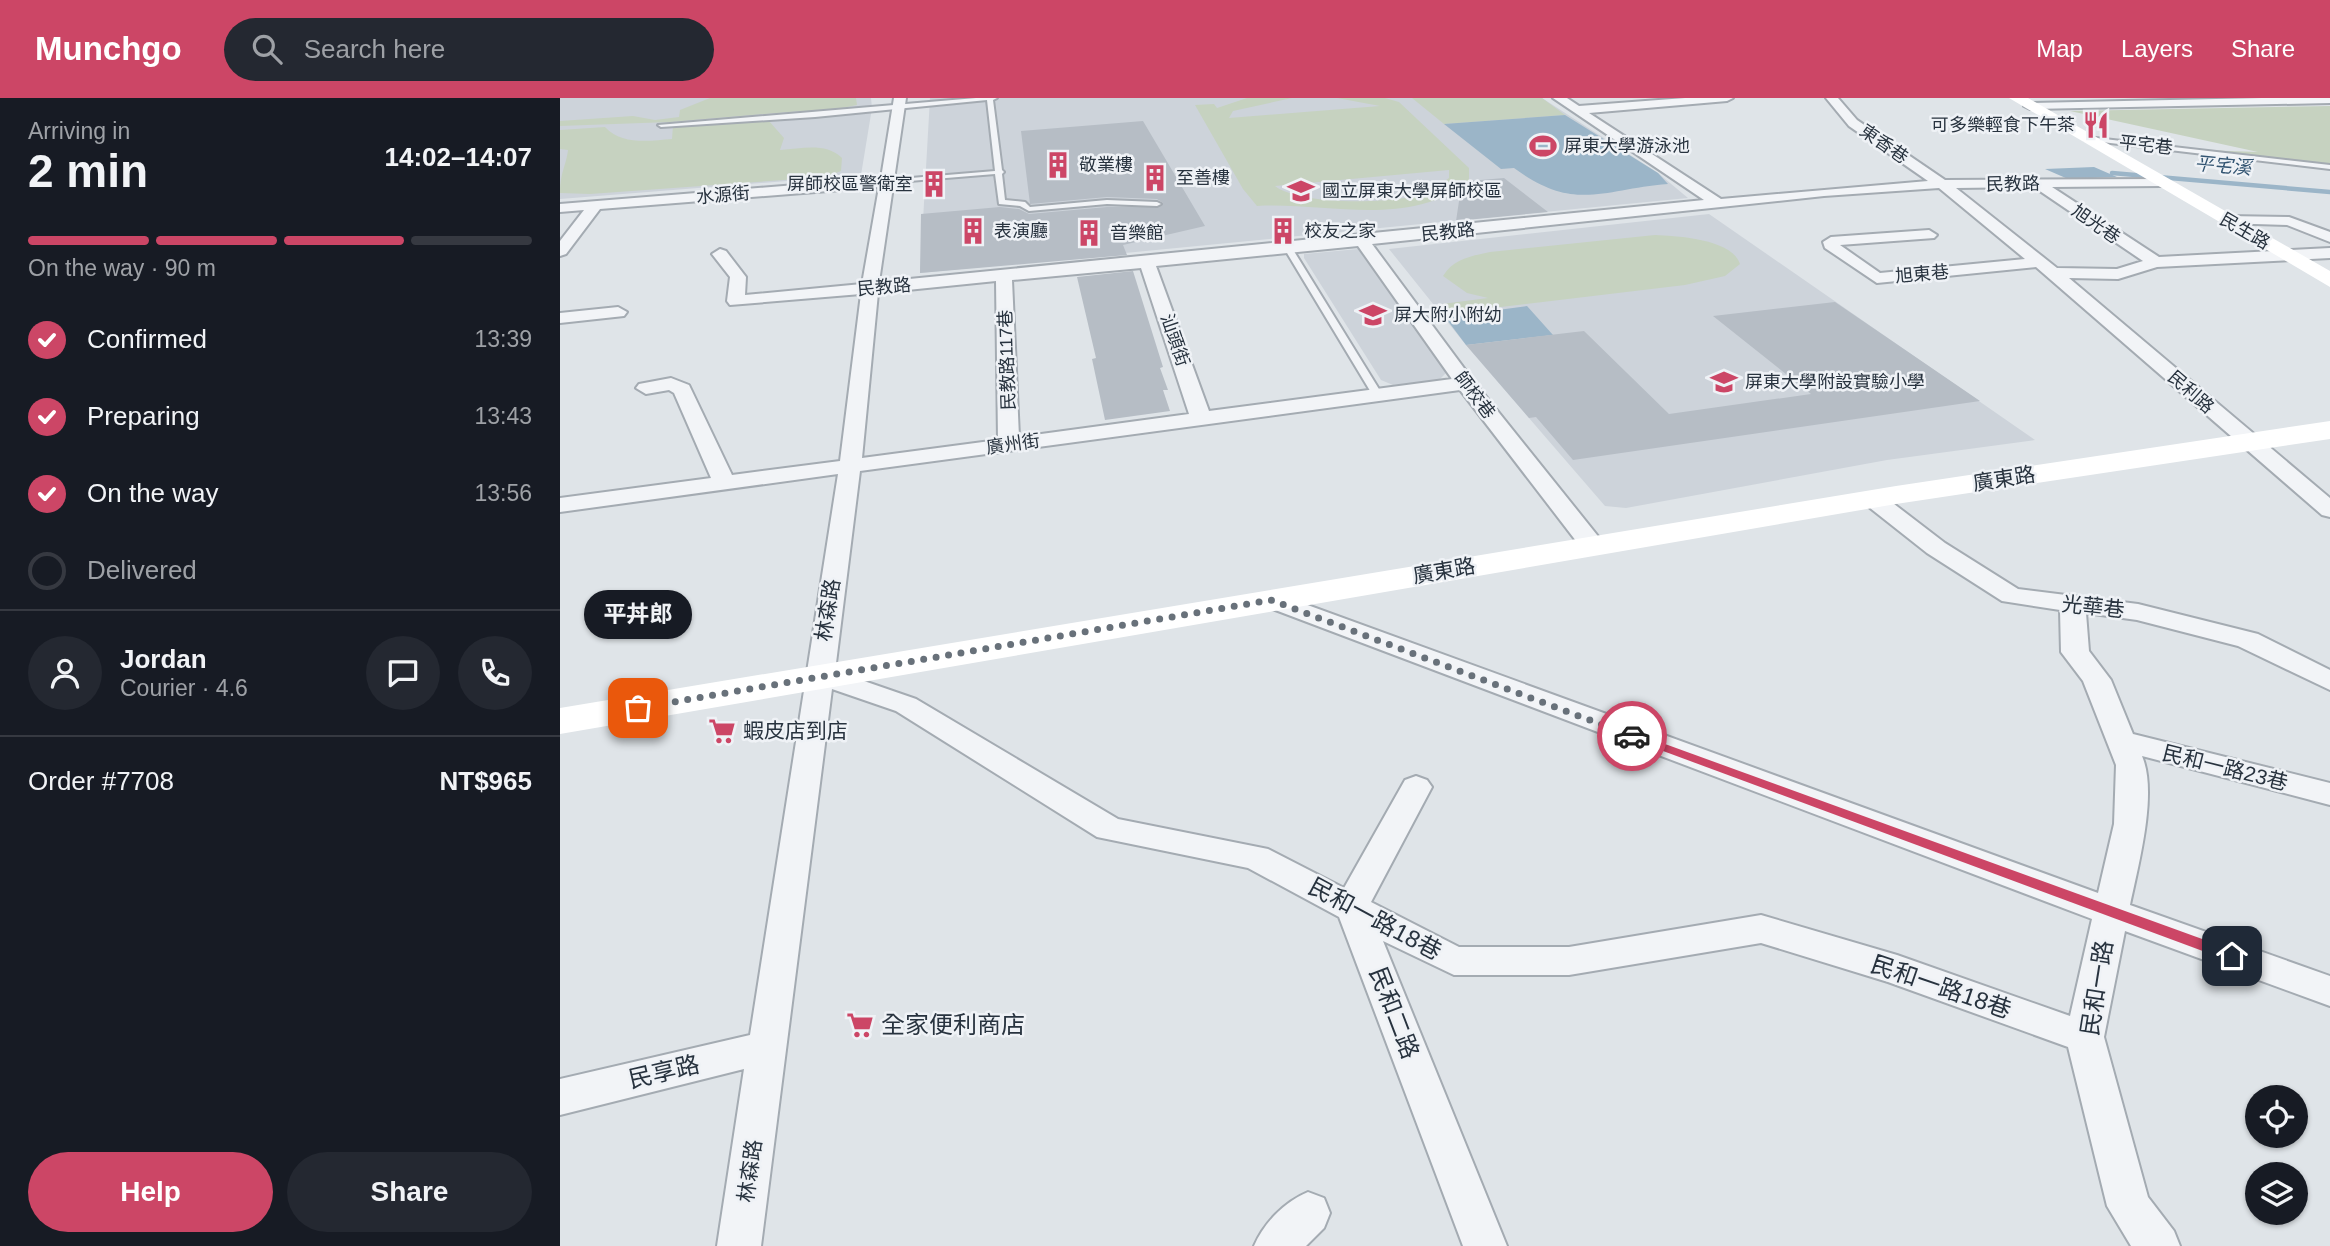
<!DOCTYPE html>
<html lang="en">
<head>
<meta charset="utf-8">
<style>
  :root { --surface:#171b24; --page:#242831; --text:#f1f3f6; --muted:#9ea1a6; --line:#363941; --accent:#cc4666 }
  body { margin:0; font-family:Helvetica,"Noto Sans TC",sans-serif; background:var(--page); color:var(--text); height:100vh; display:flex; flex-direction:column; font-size:26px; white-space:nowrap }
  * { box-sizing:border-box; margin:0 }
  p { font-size:23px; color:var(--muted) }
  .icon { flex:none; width:38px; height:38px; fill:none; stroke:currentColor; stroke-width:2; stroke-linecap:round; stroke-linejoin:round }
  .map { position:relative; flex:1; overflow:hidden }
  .details { display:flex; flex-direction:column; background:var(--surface); width:560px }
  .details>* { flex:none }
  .buttons { position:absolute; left:1685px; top:987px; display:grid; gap:14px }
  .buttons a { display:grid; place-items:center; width:63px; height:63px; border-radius:50%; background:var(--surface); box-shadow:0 2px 5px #0004; font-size:35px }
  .pin { position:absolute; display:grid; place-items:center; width:60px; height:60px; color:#fff; margin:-30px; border-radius:14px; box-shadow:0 4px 10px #0006 }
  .courier { position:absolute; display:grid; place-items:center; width:70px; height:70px; margin:-35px; border:5px solid #cc4666; border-radius:50%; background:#fff; color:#222; box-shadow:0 2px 9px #0007 }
  .bubble { position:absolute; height:49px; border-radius:24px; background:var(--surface); box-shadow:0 2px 5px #0004; font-size:23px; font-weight:700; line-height:49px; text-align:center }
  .overview em { font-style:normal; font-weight:700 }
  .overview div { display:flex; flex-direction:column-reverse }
  .overview { display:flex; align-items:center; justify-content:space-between; height:119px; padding:0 28px }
  h1 { font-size:46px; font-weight:700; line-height:52px }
  .bar { display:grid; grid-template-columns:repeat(4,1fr); gap:10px 7px; align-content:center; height:84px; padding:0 28px }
  .bar i { height:9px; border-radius:5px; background:var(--line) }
  .bar .on { background:var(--accent) }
  .bar p { grid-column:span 4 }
  .line { display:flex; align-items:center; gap:18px; padding:0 28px; border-top:2px solid var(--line) }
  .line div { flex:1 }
  .round { display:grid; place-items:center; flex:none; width:74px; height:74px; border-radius:37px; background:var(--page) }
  ol { padding:0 28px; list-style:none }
  li { display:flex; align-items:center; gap:21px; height:77px }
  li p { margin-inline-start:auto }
  li .icon { padding:7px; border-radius:50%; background:var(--accent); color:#fff; stroke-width:4 }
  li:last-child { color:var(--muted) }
  li i { width:38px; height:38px; border:4px solid var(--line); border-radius:50% }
  .button { display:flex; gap:14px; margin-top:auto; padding:14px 28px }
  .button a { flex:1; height:80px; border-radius:42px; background:var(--accent); color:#fff; font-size:28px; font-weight:700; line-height:80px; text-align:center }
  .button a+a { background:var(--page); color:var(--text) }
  header { display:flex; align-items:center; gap:42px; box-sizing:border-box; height:98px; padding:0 35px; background:var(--accent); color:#fff }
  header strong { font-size:33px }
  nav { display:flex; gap:38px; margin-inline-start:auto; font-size:24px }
  .search { width:490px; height:63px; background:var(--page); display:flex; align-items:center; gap:18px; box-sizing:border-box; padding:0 24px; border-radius:38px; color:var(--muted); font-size:26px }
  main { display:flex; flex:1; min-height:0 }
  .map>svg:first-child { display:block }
</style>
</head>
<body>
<header>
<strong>Munchgo</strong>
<div class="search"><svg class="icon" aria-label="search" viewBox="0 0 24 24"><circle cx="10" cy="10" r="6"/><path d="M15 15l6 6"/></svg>Search here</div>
<nav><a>Map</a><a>Layers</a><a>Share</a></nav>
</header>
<main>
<section class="details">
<div class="overview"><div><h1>2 min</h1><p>Arriving in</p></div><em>14:02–14:07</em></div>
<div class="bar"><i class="on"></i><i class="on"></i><i class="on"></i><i></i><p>On the way · 90 m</p></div>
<ol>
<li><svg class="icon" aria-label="check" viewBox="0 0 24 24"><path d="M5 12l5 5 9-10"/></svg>Confirmed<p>13:39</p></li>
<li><svg class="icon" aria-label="check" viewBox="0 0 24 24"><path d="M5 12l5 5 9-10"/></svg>Preparing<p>13:43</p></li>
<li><svg class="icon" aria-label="check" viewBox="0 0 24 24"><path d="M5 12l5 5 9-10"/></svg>On the way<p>13:56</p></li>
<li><i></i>Delivered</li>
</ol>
<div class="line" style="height:126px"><a class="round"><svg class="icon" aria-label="person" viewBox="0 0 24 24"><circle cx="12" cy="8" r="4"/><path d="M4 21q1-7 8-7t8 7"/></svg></a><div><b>Jordan</b><p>Courier · 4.6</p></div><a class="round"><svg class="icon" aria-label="chat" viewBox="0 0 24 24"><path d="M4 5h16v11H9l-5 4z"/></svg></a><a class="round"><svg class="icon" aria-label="phone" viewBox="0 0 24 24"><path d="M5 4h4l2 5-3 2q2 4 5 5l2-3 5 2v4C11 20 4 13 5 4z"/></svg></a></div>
<div class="line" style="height:91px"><div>Order #7708</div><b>NT$965</b></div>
<div class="button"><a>Help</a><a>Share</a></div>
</section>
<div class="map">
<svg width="1770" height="1148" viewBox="0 0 1770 1148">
  <rect width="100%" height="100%" fill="#dfe4e8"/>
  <path fill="#cdd3da" d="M0,0H311L312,10L301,77L0,101Z
    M370,0H982L1098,75L1128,100L360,175Z
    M1149,116L1475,342L1327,362L1066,410L1045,408L906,247L829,151Z
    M798,151L887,274L879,282L833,287L821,282L744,160V156Z"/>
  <path fill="#c6d2c0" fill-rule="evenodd" d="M150,0H296L297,7L258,15L241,13L110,24L0,28V23L73,18L95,22L119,19L120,12Z
    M687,0H732L673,13L669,20L820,8L777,0H825L839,4L909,70V83C849,131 767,104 697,108L683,91L635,7L654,6L657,10ZM889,72V80C883,84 877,90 871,93C842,107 740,108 715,88Z
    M852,0H982L1005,17L884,26Z
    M1770,8V69L1642,52L1698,54L1510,13Z
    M209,23L224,40L220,52C242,51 265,44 282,60L281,73L266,79L30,96L0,95C0,75 6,68 8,52L0,51V32L45,29C61,47 89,43 112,41L113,27Z
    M1095,137C1118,138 1172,141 1180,166L1165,178L1125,187L891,215L882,206L928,200L907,195L883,178C893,161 911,158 930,154Z"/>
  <path fill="#9bb5c8" d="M1005,17L1098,75L1108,86C1043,91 1015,115 954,70L941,71L884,26Z
    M1534,69L1557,79L1508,81L1485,71Z
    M967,208L993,237L906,247L885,219Z"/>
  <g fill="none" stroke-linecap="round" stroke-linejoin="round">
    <path stroke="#9bb5c8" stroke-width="4.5" d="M1552,75L1770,94"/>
  </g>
  <path fill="#b6bdc5" d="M583,23L645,128L563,147L567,157L360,175L361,116L440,109L459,111L469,116L547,109L602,108L603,105L597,101L547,99L470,106L461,33Z
    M944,80L988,114L896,123L901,90L909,83Z
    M573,173L603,269L600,270L608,292H603L610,313L545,322L532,261L536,260L517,179Z
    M1275,204L1420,303L1013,362L976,319L969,320L906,247L1024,233L1109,316L1251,296L1153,218Z"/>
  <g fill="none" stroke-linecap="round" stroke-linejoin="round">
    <defs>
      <path id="lane" d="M416,0H437L433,2L442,72L444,74L442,76L445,102L465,104L470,109L547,102L597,104L601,106L597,108L547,106L469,113L460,108L439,106L435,76L325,85L327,82L435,73L427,2L255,19L101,29L98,27Z
        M1527,39L1770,67V71L1525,42Z
        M725,148L732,150L822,296L821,298L812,296L724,150Z"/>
      <path id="street" d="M334,0H346L319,184L1144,102L993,0H1007L1019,8L1125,0H1173L1167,3L1029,15L1161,101L1368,83L1289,28L1266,0H1278L1297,22L1385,82L1606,81V87L1601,88L1492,89L1599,159L1770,150V160L1597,169L1558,181L1509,180L1770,400V419L1762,417L1476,169L1317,185L1265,150L1263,144L1271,139L1369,132L1377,137L1374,140L1280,147L1320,175L1465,161L1379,90L1264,98L812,146L912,281L1041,442L1044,447L1041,452H1023L900,292L300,373L275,573L356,601L558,721L708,751L784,790L845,682L856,678L867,682L872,689L811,804L899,849H1009L1201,817L1337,857L1510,918L1532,821L702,507L698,502L702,497H720L1538,795L1554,726L1556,667L1523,583L1501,554L1500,512L1442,503L1367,455L1305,406L1302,401L1305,396H1321L1385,445L1458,491L1578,506L1698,536L1770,572V592L1678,548L1577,522L1526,515L1529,553L1551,582L1573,636L1770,685V707L1582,658C1598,695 1578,768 1570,807L1770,878V908L1565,833L1544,939L1588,1099L1614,1133L1620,1148H1571L1547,1108L1508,949L1328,884L1201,845L1009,877H894L823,843L947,1148H903L779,819L688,770L537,739L336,613L272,591L201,1148H157L184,971L0,1017V981L190,937L278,376L0,414V400L151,380L114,295L109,292L86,296L76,290L79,286L111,280L129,287L172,377L280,363L301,196L170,207L167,203L170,179L152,156L160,151L166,153L186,179L185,197L302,186L319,89L40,111L6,156L0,158V143L24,112L0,114V106L321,80ZM1474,89L1583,163L1557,171L1497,170L1396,90ZM798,148L892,281L649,313L596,168ZM581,170L629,316L459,339L452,182ZM436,183L438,342L302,360L318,195Z
        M1702,0H1770V5L1470,11L1464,8L1470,5Z
        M1667,118L1729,119L1770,134V144L1727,127L1662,125V119Z
        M58,209L67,214L64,218L0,225V215Z
        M748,1094L764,1100L770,1115L764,1130L746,1148H694C704,1125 724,1104 748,1094Z"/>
    </defs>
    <use href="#lane" stroke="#a4abb2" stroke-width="4"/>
    <use href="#street" stroke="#a4abb2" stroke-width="4"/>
    <use href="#lane" fill="#f2f4f7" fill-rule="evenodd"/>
    <use href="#street" fill="#f2f4f7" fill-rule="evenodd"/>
    <path fill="#fff" fill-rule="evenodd" d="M1449,0H1468L1770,173V189Z
      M1770,323V341L1336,406L0,636V610L1336,388Z"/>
  </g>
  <path fill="#cc4666" d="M1072,634L1678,854L1680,858L1678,862H1667L1068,640L1066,638Z"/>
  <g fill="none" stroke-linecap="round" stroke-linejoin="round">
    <path stroke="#68717a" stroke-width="7" stroke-dasharray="0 12.6" d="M78,610L711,502L1072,638"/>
  </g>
  <defs>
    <symbol id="restaurant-bare" viewBox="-9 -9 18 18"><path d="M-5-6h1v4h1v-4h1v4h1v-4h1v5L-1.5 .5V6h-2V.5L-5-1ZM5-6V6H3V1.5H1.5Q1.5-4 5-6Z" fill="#cc4666" stroke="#eff2f6" stroke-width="2.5" paint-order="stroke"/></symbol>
    <symbol id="stadium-bare" viewBox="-9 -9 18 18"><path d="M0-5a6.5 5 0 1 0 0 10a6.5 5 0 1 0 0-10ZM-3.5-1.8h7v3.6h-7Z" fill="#cc4666" stroke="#eff2f6" stroke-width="2.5" paint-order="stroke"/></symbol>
    <symbol id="building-bare" viewBox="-9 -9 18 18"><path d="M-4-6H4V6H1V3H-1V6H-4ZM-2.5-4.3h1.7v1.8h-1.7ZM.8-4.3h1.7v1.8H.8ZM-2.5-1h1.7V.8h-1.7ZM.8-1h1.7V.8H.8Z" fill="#cc4666" stroke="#eff2f6" stroke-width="2.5" paint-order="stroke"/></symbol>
    <symbol id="university-bare" viewBox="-9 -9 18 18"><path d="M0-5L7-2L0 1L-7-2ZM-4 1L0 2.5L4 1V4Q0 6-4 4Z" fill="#cc4666" stroke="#eff2f6" stroke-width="2.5" paint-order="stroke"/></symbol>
    <symbol id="school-bare" viewBox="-9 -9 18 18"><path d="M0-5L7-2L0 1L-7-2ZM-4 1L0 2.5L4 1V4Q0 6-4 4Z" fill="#cc4666" stroke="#eff2f6" stroke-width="2.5" paint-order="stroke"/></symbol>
    <symbol id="supermarket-bare" viewBox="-9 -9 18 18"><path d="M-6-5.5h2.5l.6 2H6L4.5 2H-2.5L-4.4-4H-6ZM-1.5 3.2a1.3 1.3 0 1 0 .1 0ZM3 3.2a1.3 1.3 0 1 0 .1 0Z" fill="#cc4666" stroke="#eff2f6" stroke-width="2.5" paint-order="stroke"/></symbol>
  </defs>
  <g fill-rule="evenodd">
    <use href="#restaurant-bare" x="1517" y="8" width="38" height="38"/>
    <use href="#stadium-bare" x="964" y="29" width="38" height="38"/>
    <use href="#building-bare" x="479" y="48" width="38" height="38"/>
    <use href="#building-bare" x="576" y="61" width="38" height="38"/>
    <use href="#building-bare" x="355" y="67" width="38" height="38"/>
    <use href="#university-bare" x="722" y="74" width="38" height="38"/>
    <use href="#building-bare" x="394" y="114" width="38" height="38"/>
    <use href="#building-bare" x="704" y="114" width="38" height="38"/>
    <use href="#building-bare" x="510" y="116" width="38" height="38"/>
    <use href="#school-bare" x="794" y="198" width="38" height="38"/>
    <use href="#school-bare" x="1145" y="265" width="38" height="38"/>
    <use href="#supermarket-bare" x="143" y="614" width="38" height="38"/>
    <use href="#supermarket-bare" x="281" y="908" width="38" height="38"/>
  </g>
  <g text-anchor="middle" stroke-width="5" stroke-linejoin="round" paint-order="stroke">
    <g font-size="18" fill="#28333f" stroke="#eff2f6" text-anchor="start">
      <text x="1515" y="33" text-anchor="end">可多樂輕食下午茶</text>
      <text x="1004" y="54">屏東大學游泳池</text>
      <text x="519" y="73">敬業樓</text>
      <text x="616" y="86">至善樓</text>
      <text x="353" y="92" text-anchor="end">屏師校區警衛室</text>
      <text x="762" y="99">國立屏東大學屏師校區</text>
      <text x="434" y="139">表演廳</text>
      <text x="744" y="139">校友之家</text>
      <text x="550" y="141">音樂館</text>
      <text x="834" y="223">屏大附小附幼</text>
      <text x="1185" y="290">屏東大學附設實驗小學</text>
    </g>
    <g font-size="18" fill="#28333f" stroke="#eff2f6">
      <text transform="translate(1324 46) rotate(35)" y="6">東香巷</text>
      <text transform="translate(1586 47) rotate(6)" y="6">平宅巷</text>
      <text transform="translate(1453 86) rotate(-1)" y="6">民教路</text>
      <text transform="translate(163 97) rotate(-5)" y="6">水源街</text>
      <text transform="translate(1536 126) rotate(35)" y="6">旭光巷</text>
      <text transform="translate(1685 133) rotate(30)" y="6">民生路</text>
      <text transform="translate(888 134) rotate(-6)" y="6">民教路</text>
      <text transform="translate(1362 176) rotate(-5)" y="6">旭東巷</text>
      <text transform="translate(324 189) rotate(-5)" y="6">民教路</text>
      <text transform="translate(615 242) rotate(71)" y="6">汕頭街</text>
      <text transform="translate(447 262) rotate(-92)" y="6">民教路117巷</text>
      <text transform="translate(1631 294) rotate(41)" y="6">民利路</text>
      <text transform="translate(915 297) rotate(53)" y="6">師校巷</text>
      <text transform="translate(453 346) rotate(-8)" y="6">廣州街</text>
    </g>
    <g font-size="19" font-style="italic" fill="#335572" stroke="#eff2f6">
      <text transform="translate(1663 67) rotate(5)" y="7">平宅溪</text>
    </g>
    <g font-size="21" fill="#28333f" stroke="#eff2f6">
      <text transform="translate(1444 381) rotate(-9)" y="7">廣東路</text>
      <text transform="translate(884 473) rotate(-10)" y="7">廣東路</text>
      <text transform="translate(1533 509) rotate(6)" y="7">光華巷</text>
      <text transform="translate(268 512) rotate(-81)" y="7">林森路</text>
      <text transform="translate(1665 670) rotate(14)" y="7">民和一路23巷</text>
      <text transform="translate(190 1073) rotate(-82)" y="7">林森路</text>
    </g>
    <g font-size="21" fill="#28333f" stroke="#eff2f6" text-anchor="start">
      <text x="183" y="640">蝦皮店到店</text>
    </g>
    <g font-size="24" fill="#28333f" stroke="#eff2f6">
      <text transform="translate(815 821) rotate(28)" y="8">民和一路18巷</text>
      <text transform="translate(1381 889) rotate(19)" y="8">民和一路18巷</text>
      <text transform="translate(1537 890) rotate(-81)" y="8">民和一路</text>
      <text transform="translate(834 915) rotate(69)" y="8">民和二路</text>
      <text transform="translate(104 974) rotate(-13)" y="8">民享路</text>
    </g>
    <g font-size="24" fill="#28333f" stroke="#eff2f6" text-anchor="start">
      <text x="321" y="935">全家便利商店</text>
    </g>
  </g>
</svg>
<div class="buttons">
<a><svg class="icon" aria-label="locate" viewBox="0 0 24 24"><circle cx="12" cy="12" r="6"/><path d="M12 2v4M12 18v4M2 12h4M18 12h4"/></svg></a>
<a><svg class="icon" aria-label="layers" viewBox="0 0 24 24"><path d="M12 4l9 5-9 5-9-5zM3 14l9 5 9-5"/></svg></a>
</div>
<div class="pin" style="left:78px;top:610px;background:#ea580c"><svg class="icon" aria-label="bag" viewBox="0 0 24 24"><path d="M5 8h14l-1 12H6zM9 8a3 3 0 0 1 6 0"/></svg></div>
<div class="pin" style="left:1672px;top:858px;background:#1f2937"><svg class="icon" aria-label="home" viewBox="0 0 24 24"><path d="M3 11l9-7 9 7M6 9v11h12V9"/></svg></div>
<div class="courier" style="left:1072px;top:638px"><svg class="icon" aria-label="car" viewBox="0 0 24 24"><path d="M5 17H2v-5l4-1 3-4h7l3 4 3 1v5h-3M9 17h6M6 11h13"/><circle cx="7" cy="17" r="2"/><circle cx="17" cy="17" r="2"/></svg></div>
<div class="bubble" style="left:24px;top:492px;width:108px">平丼郎</div>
</div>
</main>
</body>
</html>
